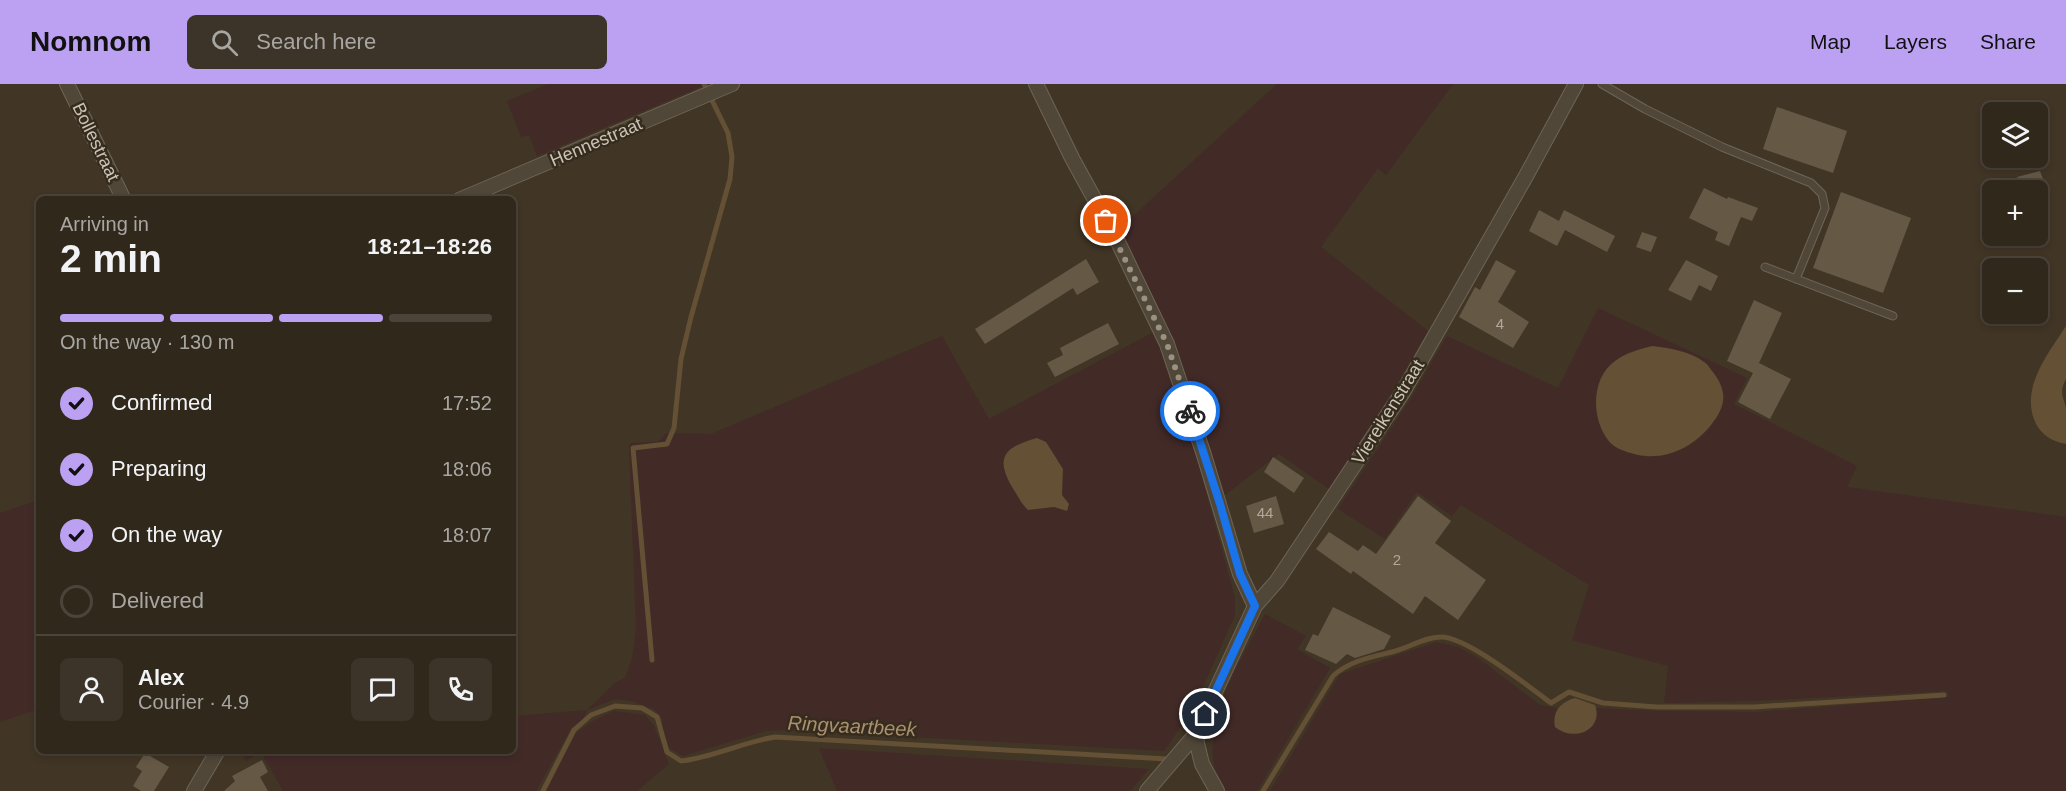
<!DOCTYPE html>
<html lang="en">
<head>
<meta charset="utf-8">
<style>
  :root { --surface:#31281c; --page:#3d3429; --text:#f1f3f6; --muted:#a8a6a3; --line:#4c443b; --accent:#bca0f2 }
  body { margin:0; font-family:Arial,sans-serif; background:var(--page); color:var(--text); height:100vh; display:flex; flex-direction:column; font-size:22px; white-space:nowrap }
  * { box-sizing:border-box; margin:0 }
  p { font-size:20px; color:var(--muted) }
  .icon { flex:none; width:33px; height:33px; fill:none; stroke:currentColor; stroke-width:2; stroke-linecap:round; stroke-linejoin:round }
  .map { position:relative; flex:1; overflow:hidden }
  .details { position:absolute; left:36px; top:112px; width:480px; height:558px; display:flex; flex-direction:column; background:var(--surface); border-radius:9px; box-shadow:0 3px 9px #0003,0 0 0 2px var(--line) }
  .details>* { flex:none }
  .controls { position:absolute; left:1982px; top:18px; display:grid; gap:12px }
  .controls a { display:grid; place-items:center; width:66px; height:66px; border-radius:9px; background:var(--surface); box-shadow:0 3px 9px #0003,0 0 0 2px var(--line); font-size:30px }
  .pin { position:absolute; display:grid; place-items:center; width:51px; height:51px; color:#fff; margin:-26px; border:3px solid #fff; border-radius:50%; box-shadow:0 2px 6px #0007 }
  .courier { position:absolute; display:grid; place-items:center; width:60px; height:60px; margin:-30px; border:4px solid #1a73e8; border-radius:50%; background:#fff; color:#222; box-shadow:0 2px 8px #0007 }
  .head em { font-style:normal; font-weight:800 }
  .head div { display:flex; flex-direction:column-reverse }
  .head { display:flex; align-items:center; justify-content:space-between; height:102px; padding:0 24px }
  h1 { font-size:39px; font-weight:800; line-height:45px }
  .bar { display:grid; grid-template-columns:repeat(4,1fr); gap:9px 6px; align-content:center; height:72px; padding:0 24px }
  .bar i { height:8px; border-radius:4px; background:var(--line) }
  .bar .on { background:var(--accent) }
  .bar p { grid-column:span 4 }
  .line { display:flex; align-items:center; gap:15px; padding:0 24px; border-top:2px solid var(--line) }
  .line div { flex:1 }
  .round { display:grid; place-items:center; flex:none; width:63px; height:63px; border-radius:9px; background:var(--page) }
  ol { padding:0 24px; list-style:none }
  li { display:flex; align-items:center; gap:18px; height:66px }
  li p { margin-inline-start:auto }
  li .icon { padding:6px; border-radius:50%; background:var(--accent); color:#111; stroke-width:4 }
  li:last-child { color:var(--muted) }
  li i { width:33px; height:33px; border:3px solid var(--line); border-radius:50% }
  header { display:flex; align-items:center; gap:36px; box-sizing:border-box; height:84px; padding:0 30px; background:var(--accent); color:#111 }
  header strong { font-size:28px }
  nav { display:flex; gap:33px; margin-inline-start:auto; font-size:21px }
  .search { width:420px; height:54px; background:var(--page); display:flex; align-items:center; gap:15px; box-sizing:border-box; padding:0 21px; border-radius:9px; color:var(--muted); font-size:22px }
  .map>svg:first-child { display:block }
</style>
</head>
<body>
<header>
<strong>Nomnom</strong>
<div class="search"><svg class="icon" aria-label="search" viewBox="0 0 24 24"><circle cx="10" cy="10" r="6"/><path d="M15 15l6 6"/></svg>Search here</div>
<nav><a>Map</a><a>Layers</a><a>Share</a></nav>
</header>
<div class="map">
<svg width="2066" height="707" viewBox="0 0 2066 707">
  <rect width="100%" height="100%" fill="#413525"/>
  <path fill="#422a27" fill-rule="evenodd" d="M548,0H705V1L537,72L529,51L521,53L507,17Z
    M1277,0H1453L1386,91L1378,84L1321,163L1428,247L1394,305L1329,405L1279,370L1225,411L1187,293L1154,214L1119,145Z
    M1598,224L1747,294L1734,320L1857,382L1847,403L2066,433V707H1270L1340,590L1437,558L1458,563L1478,574L1540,621L1557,624L1559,635L1595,624L1662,627L1755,628L1948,613V607L1754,617L1664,619L1668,582L1572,556L1589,501L1461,421L1452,432L1417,408L1385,455L1338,425L1411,314L1447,252L1558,304ZM1705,278L1719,297L1649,373C1613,367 1609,362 1597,329Z
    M1154,248L1195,368L1235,514V531L1207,594L1188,632L1164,667L786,646L766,647L683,672L669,664L664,650L662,634L654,625L631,617L615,615L587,626L583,636L572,643L536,707H283L261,668L246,677L241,668H513V632L587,626L616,598L625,594L632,575L636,545L629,362L631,359L658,358L666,349L711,350L942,252L989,335Z
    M39,416V625L0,638V429Z
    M1265,530L1306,552L1297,565L1330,584L1257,707H1226C1222,699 1216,690 1214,682C1205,628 1242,576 1265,530Z
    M613,627L645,631L654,642L669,680L637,707H546L576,649L593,637Z
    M819,664L1149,685L1130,707H837Z"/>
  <path fill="#635035" d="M2066,242V295C2059,308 2063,312 2066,324C2066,334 2066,349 2066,360C2053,358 2042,351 2036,340C2019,305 2048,270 2066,242Z
    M1652,262C1668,264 1691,267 1704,278C1708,280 1710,285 1713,288C1728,308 1726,322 1711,341C1692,365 1661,379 1631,369C1623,367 1613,363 1608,356C1591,334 1591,294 1615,277C1625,269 1640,265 1652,262Z
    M1037,354L1046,358L1063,385L1062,411L1069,420L1067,427L1054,423L1028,426C1021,420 1017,410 1012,403C994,372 1006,363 1037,354Z
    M1575,614L1595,621C1604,645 1575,659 1555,643C1552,628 1560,618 1575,614Z"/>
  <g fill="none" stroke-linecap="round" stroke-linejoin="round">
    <path stroke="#635035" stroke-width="5" d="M652,576L633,364L667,360L674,344L681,275L691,233L730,95L732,73L728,49L704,0
      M543,707L574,646L591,631L615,622L642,624L657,633L667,668L681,677C714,673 743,658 775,653L1167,675
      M1263,707L1333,592C1349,577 1371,573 1392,568C1409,564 1424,553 1441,553C1467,553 1528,602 1551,619L1569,608L1603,619L1657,623H1754L1944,611"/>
  </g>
  <path fill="#655946" d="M1777,23L1847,47L1833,89L1763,65Z
    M2040,87L2046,103L2036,106H2022L2017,93Z
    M1704,104L1727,115L1728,113L1758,124L1752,137L1741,133L1729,162L1715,156L1718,148L1689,134Z
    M1841,108L1911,134L1883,209L1813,184Z
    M1539,126L1559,137L1564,126L1615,152L1607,168L1565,146L1557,162L1529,147Z
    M1642,148L1657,153L1651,168L1636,163Z
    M1086,175L1099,198L1077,211L1073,204L985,260L975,245Z
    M1496,176L1516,187L1498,218L1529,238L1513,264L1459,233L1475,203L1480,206Z
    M1686,176L1718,192L1711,207L1699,201L1691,217L1668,206Z
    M1754,216L1782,229L1759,279L1791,295L1770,335L1738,318L1753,289L1727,277Z
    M1108,239L1119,260L1055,293L1047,279L1063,271L1060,264Z
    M1273,373L1304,394L1294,409L1264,388Z
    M1276,412L1284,440L1254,449L1246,422Z
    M1418,412L1451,437L1435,459L1486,496L1458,536L1425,512L1413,530L1353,487L1351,490L1316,465L1329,448L1358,467L1363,461L1376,470Z
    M1333,523L1391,552L1384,565L1355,574L1347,570L1336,580L1305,566L1313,550L1318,552Z
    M145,669L169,683L154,707H141L133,702L142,687L136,683Z
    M262,676L268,688L260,693L268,707H224L235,697L232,692Z"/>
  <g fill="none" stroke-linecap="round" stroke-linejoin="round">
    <defs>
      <path id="lane" d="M1602,0L1645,25L1722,63L1811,99L1822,110L1825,124L1796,195
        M1765,183L1893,232"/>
      <path id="street" d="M67,0L124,116
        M1036,0L1072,74L1118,158L1167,260L1204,371L1240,490L1255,522
        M459,116L732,0
        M1195,651L1202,680L1217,707
        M194,707L217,668
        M1147,707L1195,651L1255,522L1277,497L1403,308L1526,92L1576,0"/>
    </defs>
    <use href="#lane" stroke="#6e6557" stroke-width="9"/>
    <use href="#street" stroke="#6e6557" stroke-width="16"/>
    <use href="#lane" stroke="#504739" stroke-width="7"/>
    <use href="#street" stroke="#504739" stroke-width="14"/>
  </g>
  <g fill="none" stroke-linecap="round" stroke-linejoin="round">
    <path stroke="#9b9183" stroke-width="6" stroke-dasharray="0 10.8" d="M1106,137L1167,260L1190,327"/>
    <path stroke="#1a73e8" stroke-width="8" d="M1190,327L1220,420L1240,490L1255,522L1205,630"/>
  </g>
  <g text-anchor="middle" stroke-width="5" stroke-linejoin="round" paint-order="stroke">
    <g font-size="15" fill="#b2a89a">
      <text x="1500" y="245">4</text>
      <text x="1265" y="434">44</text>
      <text x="1397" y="481">2</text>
    </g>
    <g font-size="18" fill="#cbc3b6" stroke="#362c1e">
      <text transform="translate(96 58) rotate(64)" y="6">Bollestraat</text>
      <text transform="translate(596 58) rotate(-23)" y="6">Hennestraat</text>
      <text transform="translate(1388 328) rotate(-58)" y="6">Viereikenstraat</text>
    </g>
    <g font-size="20" font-style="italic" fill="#aa906e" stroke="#362c1e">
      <text transform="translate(852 642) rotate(3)" y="7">Ringvaartbeek</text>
    </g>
  </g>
</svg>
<div class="controls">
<a><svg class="icon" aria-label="layers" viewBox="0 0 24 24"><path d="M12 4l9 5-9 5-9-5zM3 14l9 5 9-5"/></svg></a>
<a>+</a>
<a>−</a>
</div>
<div class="pin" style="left:1106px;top:137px;background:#ea580c"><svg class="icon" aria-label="bag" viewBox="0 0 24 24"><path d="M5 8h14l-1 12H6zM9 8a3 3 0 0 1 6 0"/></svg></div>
<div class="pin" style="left:1205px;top:630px;background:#1f2937"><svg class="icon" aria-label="home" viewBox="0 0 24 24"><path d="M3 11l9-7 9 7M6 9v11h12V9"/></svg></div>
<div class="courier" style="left:1190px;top:327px"><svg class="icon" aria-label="bike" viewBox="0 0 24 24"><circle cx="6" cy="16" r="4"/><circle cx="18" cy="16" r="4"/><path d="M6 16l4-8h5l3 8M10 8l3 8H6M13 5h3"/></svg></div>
<section class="details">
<div class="head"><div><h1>2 min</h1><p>Arriving in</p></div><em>18:21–18:26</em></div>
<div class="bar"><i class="on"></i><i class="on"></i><i class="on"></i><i></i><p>On the way · 130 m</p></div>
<ol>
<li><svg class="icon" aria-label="check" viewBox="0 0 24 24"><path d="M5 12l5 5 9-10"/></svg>Confirmed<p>17:52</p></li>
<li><svg class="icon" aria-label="check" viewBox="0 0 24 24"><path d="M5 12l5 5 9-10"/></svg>Preparing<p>18:06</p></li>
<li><svg class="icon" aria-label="check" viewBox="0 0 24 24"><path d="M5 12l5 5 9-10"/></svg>On the way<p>18:07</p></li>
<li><i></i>Delivered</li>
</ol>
<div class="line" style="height:108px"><a class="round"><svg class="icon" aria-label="person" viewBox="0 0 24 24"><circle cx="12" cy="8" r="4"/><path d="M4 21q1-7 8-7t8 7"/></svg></a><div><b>Alex</b><p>Courier · 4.9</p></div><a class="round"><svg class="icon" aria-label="chat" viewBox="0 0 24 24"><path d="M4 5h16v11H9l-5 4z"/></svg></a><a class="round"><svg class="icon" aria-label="phone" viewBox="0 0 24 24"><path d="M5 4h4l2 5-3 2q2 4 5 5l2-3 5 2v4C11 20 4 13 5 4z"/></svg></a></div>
</section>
</div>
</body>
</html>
